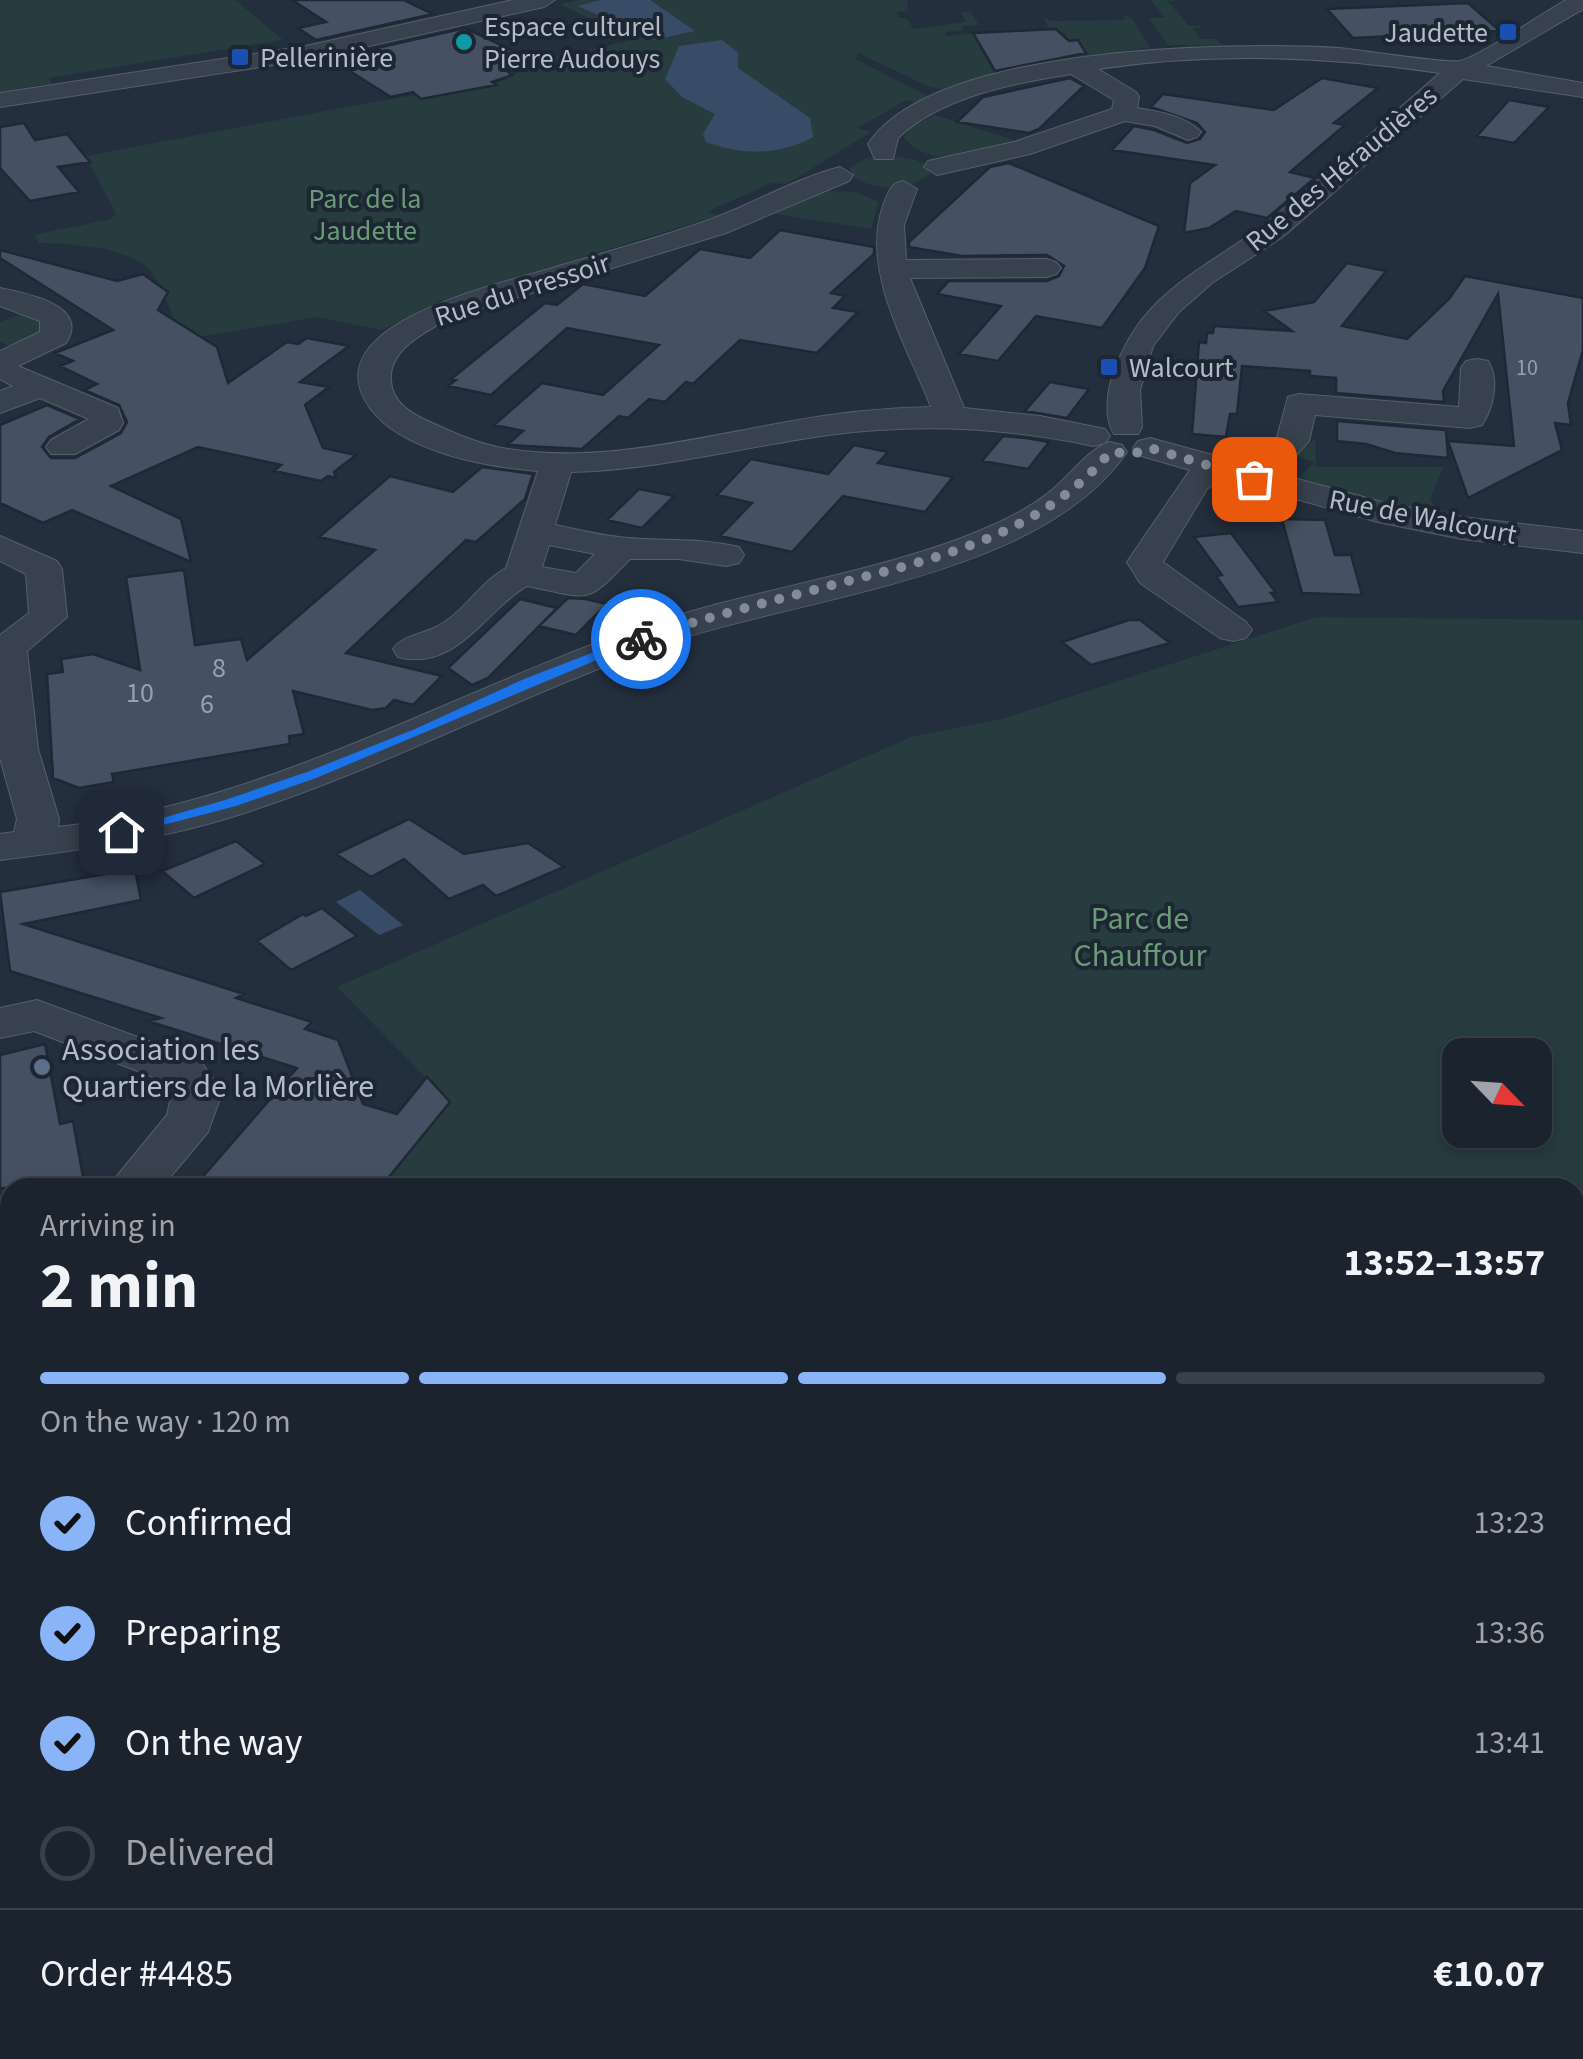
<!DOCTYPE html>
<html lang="en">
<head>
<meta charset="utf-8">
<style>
  :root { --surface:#1b232e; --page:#242b36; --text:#f1f3f6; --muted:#a0a4aa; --line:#39404a; --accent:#8ab4f8 }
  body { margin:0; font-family:"Source Sans 3",sans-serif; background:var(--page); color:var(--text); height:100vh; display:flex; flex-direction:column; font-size:38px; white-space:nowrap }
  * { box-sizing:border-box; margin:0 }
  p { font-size:32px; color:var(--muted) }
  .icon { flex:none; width:55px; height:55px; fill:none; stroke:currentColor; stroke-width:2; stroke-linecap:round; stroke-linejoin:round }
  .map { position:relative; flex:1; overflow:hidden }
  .drawer { position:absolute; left:0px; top:1178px; width:1585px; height:882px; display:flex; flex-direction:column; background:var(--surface); border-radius:30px 30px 0 0; box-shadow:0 5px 15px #0003,0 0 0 2px var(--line) }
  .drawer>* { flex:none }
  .needle { width:65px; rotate:115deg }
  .fabs { position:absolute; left:1442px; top:1038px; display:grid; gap:20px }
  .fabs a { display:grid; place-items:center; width:110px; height:110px; border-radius:20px; background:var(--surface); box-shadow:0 5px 15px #0003,0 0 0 2px var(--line); font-size:50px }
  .pin { position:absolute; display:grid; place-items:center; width:85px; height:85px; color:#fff; margin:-42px; border-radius:20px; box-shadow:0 5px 15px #0006 }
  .courier { position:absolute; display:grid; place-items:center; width:100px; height:100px; margin:-50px; border:8px solid #1a73e8; border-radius:50%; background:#fff; color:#222; box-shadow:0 2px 12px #0007 }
  .overview em { font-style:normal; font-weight:700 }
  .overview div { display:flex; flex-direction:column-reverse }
  .overview { display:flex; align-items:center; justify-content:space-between; height:170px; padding:0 40px }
  h1 { font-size:65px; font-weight:700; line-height:75px }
  .bar { display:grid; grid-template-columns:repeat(4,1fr); gap:15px 10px; align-content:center; height:120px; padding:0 40px }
  .bar i { height:12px; border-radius:8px; background:var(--line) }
  .bar .current { background:var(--accent) }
  .bar p { grid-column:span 4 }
  .line { display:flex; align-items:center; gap:25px; padding:0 40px; border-top:2px solid var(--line) }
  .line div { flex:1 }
  ol { padding:0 40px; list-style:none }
  li { display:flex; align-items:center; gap:30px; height:110px }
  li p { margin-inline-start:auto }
  li .icon { padding:10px; border-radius:50%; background:var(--accent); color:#111; stroke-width:4 }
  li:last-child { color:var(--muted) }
  li i { width:55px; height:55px; border:5px solid var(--line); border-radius:50% }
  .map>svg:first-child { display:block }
</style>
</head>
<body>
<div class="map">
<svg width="1583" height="2059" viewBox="0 0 1583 2059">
  <rect width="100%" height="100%" fill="#242f3e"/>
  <path fill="#263c3f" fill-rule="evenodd" d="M0,0H235L283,40L48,78L52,83L0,92Z
    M578,0H907L908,11L896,12L899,18H907L913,29L966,22L961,12H970L979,25L961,26L963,31L945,32L946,36L1012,29L1016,35L985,52L1078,40L1069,41L1064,33L1050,29L1043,17L1051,21L1126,20L1122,14L1132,19L1150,47L1055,62L949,90L930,87L858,53L856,59L929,97L920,103L906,100L858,128L871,132L787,184L771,183L707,212L720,215L442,300L382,330L316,317L182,340C173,319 166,292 153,274C134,247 69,243 39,243L34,235L111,219L116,214L86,156L373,102L417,95L436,97L483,88L507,79L505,76L544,66L535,61L633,40L560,4Z
    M1150,0H1181L1168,1L1188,25L1206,27L1192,28L1201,39H1216L1223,46L1168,45L1149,18L1165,17Z
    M935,115L1023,143C987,151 933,172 904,138L908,129Z
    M889,156L916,160L929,167L930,174C909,191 872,192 851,175L850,168L864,159Z
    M823,191L856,192L879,202L871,229L770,213Z
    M30,310L40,315L46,333L15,348L0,342V322Z
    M1315,439L1316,467H1443L1430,500L1439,509L1455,514L1350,495L1296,480L1315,462L1295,456Z
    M1316,617L1583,620V1320L1575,1326V1188L381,1187L450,1102L337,987L911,737L1002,719ZM1460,1055H1535V1130H1460Z
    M10,1664V2050H775L770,2059H0V1677Z"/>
  <path fill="#394c67" d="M601,0H650L695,31L653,40L578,6Z
    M722,40L738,53V68L810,118L813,137C780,156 740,155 706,142L703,134L715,114L682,97L665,79L679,46Z
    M360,890L403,925L379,935L336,902Z"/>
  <path fill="#455162" stroke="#1f2835" stroke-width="2.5" d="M292,0H404L433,14L316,40L298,28L326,22Z
    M1468,3L1500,31L1353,38L1327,9Z
    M465,28L541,64L507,71L512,75L492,82L496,85L421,99L413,92L391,97L337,63L349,61L342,56Z
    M1056,29L1069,41L1078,40L1086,53L995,71L973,33Z
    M1070,78L1084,86L1039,129L1029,133L957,122L983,97Z
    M1322,78L1378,88L1334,123L1345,125L1290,172L1315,178L1267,218L1236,211L1209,228L1184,233L1190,183L1215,165L1112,150L1134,126L1154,130L1187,143L1200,139L1205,132L1197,123L1151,107L1163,94L1274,110Z
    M1509,100L1549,107L1514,143L1477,136Z
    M24,123L35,140L67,134L90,162L58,167L79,192L30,201L0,168V127Z
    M1009,163L1159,226L1145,268L1102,328L1036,316L998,361L959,354L1001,306L937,294L949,281H1047L1059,276L1064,266L1047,255L962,256L909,247V242L990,167Z
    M780,230L874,247V254L831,293L845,296L833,308L858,312L817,353L740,340L693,384L686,382L665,402L649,399L628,418L619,416L582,449L507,445L523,431L494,425L542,383L603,395L659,345L567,328L491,395L448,386L456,380L451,379L545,303L557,305L583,284L645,296L700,249L750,258Z
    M0,250L117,281L143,274L168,292L158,310L217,347L228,383L287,342L298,344L307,338L349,346L300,382L329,387L305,405L323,448L356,455L334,472L336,478L328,476L321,481L274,471L281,465L198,447L111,486L181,519L191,562L72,510L43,523L0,503V425L47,405L80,419L49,437L42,447L51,458H75L121,433L127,422L119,405L84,390L97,384L60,366L73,361L55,353L113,330L0,258Z
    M1347,263L1386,271L1342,326L1407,339L1449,299L1465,276L1583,298V350L1568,403L1571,425L1555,423L1562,450L1468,498L1448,441L1514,446L1498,294L1443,391L1444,402L1336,393V378L1310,376V371L1242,366L1237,414H1230L1226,437L1192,434L1199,342L1206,343L1207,333H1213L1214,326L1292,331L1264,311L1314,302Z
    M1050,382L1089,389L1067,418L1025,411Z
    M1337,421L1446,430L1448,458L1395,453L1366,444L1337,441Z
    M1003,436L1026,438L1049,442L1028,469L982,461Z
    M854,445L888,452L878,463L953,477L925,512L843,496L792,552L720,536L752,503L717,495L751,459L828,474Z
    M482,467L533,474L525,499L476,542L466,540L346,653L442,676L413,705L394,700L386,708L372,710L293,691L304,734L289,736L290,744L112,774L114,782L79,788L53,778L47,674L63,672L61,659L93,654L140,670L126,577L184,570L195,645L241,639L247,660L375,550L319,537L390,476L453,492Z
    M639,489L674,496L642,528L607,520Z
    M1282,519L1325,520L1335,555H1351L1362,595L1302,593Z
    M1231,533L1276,593H1271L1278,602L1238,607L1216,576L1222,575L1194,537Z
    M568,598L585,599L607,604L576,635L539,626Z
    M520,599L557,608L488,678L472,685L448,668Z
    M1129,620H1140L1170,643L1091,665L1062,642Z
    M409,819L464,854L528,843L564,867L496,896L483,885L449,899L404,859L371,877L336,854Z
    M236,841L265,864L194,898L162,871Z
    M135,869L141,900L23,924L244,994L236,998L312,1022L305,1029L338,1040L363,1104L397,1114L427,1077L450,1102L380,1188H193L297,1068L148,1021L161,1018L10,971L0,892Z
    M322,908L357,936L291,970L257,941L303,914L306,916Z
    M45,1044L60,1124L73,1121L85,1188H0V1055Z"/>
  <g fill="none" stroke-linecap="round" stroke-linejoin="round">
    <defs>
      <path id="minor" d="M513,0H555L544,7L306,60L0,107V93L306,46Z
        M1566,0H1583V9L1486,66L1583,83V97L1463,79L1284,236L1212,283L1179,312L1153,346L1140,390L1142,427L1138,434H1114C1104,419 1107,392 1113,375C1140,292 1203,271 1266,223C1326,176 1382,123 1440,73C1328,56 1210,52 1098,69L1136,92L1139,97L1137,108C1159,112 1185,115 1201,132L1197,137L1188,140L1155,126L1125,121L1030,154L937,175L924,167L928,161L1014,142L1112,109L1114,100L1071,74C1014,83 940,97 898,138L893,159H875L868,144C934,45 1228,42 1339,48C1361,50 1446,64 1460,61C1484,54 1541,14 1566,0Z
        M840,167L853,175L849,181L726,233L450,318C426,332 388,349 391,381C392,403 412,414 430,422C454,433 476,443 502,448C596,465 695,438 787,422C835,413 883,408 931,407C907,345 859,269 884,203C889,191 890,184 903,181L917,189L904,225L906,260L1046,259L1056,262L1061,268L1056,274L1046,277L910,278L964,408L1040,416L1105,429L1110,436L1105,443L1093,446C1004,427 918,423 828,435C742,447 658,470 571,472L555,525C576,529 598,535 619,537C659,542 698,537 739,547L744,555L739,563L726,566L679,559H630C584,607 590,598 527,586C485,610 457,672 398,657L393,649C403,635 421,635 436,627C463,614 479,583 506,568L538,471C487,467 402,452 370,408C310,325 497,285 545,270C598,254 653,240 706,221C751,205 794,179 840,167ZM549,545L595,554L576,573L542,567Z
        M0,288C25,293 91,305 66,343L18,366L118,408L123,423L119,430L75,454H51L46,447L51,440L89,419L40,398L0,413V391L13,386L0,379V351L40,332V321L0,306Z
        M1477,359L1488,361C1500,380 1493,408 1482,425L1470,428L1315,415L1309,441L1279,474L1382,502L1462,517L1583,531V553L1462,539L1378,522L1221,478L1207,489L1163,562L1246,622L1252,630L1246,638L1233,641L1220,638L1140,583L1127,562L1190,470L1138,455L1133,448L1138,441L1150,438L1249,465L1276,441L1288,397L1299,394L1459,407L1461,368L1466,361Z
        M1110,442L1122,445L1127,452C1038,581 795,596 653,648C512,699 380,770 238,815C160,840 81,850 0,860V834L14,832L17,819L0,758V635L29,613L26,574L0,561V536L57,561L62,569L67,617L27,651L38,749L59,819L58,827C259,804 435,701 623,633C733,593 850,579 959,539C990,527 1021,514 1047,494C1066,480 1090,447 1110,442Z
        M37,1000L200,1060L222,1093L208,1132L161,1188H107L167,1115L172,1093L166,1082L34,1031L0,1038V1008Z
        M10,1258V1298L0,1301V1261Z
        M0,1456H10V1547H0Z"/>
    </defs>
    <use href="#minor" stroke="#565f6c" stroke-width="2"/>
    <use href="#minor" fill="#38414e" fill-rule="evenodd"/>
  </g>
  <path fill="#1a73e8" d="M636,636L647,639L316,778L236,806L121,836L114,832L225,800L307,772L415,729L524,679Z"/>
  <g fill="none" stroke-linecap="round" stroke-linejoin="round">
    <path stroke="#828b98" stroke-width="10" stroke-dasharray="0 18" d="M641,639C706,617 773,601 840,583C939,558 1042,534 1110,452L1133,454L1150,448L1254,479"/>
  </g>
  <g fill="#1a4fb4" stroke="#1d2633" stroke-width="4">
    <rect x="1498" y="22" width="20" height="20" rx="5"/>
    <rect x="230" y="47" width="20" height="20" rx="5"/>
    <rect x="1099" y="357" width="20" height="20" rx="5"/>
  </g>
  <circle fill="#0f9aa8" stroke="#1d2633" stroke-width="4" cx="464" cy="42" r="10"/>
  <circle fill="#5c6f8a" stroke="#1d2633" stroke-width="4" cx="42" cy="1067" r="10"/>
  <g text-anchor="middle" stroke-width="8" stroke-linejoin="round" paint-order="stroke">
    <g font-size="22" fill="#98a1af">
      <text x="1527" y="375">10</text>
    </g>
    <g font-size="28" fill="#b4bcc9" stroke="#1d2633" text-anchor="start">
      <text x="484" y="36">Espace culturel<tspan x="484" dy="32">Pierre Audouys</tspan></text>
      <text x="1488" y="42" text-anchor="end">Jaudette</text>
      <text x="260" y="67">Pellerinière</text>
      <text x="1129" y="377">Walcourt</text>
    </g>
    <g font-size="28" fill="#b4bcc9" stroke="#1d2633">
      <text transform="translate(1341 168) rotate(-40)" y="10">Rue des Héraudières</text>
      <text transform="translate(522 289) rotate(-18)" y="10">Rue du Pressoir</text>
      <text transform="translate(1423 516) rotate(11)" y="10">Rue de Walcourt</text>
    </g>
    <g font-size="28" fill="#6b9a76" stroke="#1d2633">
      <text x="365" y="208">Parc de la<tspan x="365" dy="32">Jaudette</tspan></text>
    </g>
    <g font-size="28" fill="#98a1af">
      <text x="219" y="677">8</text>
      <text x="140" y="702">10</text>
      <text x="207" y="713">6</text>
    </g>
    <g font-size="32" fill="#6b9a76" stroke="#1d2633">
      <text x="1140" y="929">Parc de<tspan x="1140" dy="37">Chauffour</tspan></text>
    </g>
    <g font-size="32" fill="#b4bcc9" stroke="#1d2633" text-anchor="start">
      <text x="62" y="1060">Association les<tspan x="62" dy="37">Quartiers de la Morlière</tspan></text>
    </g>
  </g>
</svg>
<div class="fabs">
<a><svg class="needle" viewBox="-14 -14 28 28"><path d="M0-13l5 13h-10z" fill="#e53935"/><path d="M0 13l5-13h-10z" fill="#a0a4aa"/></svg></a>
</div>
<div class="pin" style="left:1254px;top:479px;background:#ea580c"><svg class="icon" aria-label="bag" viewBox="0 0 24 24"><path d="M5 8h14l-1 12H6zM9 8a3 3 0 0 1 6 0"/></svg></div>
<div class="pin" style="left:121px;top:832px;background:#1f2937"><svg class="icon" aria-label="home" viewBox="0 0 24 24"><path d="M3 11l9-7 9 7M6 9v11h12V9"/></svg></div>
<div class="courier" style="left:641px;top:639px"><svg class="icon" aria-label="bike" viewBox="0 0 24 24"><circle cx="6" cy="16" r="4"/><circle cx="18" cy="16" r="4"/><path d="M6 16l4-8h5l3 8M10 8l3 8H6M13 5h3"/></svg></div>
<section class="drawer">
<div class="overview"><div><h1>2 min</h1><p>Arriving in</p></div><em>13:52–13:57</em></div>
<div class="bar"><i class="current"></i><i class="current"></i><i class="current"></i><i></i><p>On the way · 120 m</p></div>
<ol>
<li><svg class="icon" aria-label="check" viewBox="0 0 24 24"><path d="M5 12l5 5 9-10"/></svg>Confirmed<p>13:23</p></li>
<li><svg class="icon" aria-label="check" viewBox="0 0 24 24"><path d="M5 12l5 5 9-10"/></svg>Preparing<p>13:36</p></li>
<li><svg class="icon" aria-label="check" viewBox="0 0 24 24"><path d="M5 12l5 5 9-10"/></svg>On the way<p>13:41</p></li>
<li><i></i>Delivered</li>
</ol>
<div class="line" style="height:130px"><div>Order #4485</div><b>€10.07</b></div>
</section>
</div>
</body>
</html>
